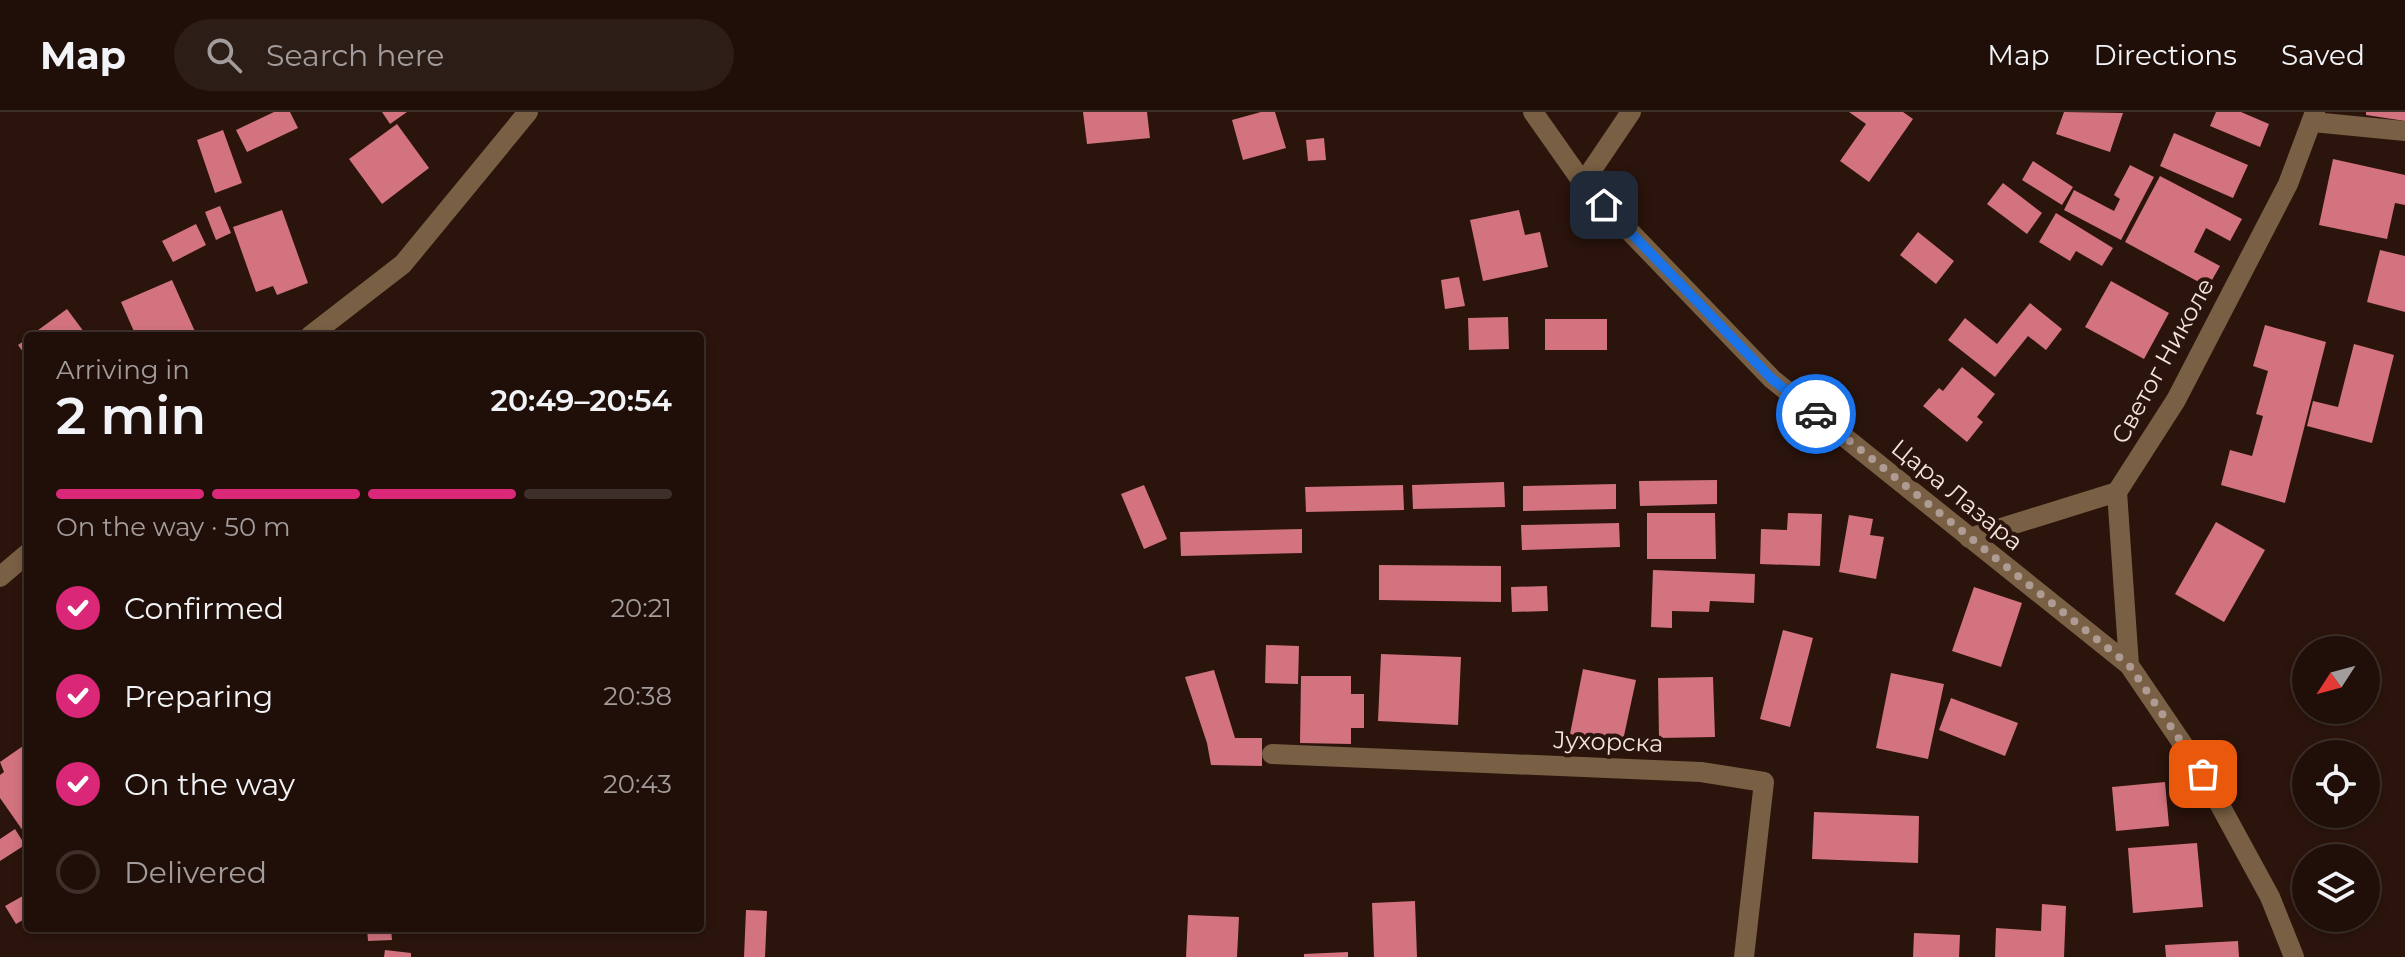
<!DOCTYPE html>
<html lang="en">
<head>
<meta charset="utf-8">
<style>
  :root { --surface:#200f09; --page:#2d1d17; --text:#f1f3f6; --muted:#a29c9c; --line:#3d2f2a; --accent:#db2777 }
  body { margin:0; font-family:Montserrat,sans-serif; background:var(--page); color:var(--text); height:100vh; display:flex; flex-direction:column; font-size:30px; white-space:nowrap }
  * { box-sizing:border-box; margin:0 }
  p { font-size:26px; color:var(--muted) }
  .icon { flex:none; width:44px; height:44px; fill:none; stroke:currentColor; stroke-width:2; stroke-linecap:round; stroke-linejoin:round }
  .map { position:relative; flex:1; overflow:hidden }
  .details { position:absolute; left:24px; top:220px; width:680px; height:600px; display:flex; flex-direction:column; background:var(--surface); border-radius:8px; box-shadow:0 4px 12px #0003,0 0 0 2px var(--line) }
  .details>* { flex:none }
  .needle { width:52px; rotate:234deg }
  .buttons { position:absolute; left:2292px; top:524px; display:grid; gap:16px }
  .buttons a { display:grid; place-items:center; width:88px; height:88px; border-radius:50%; background:var(--surface); box-shadow:0 4px 12px #0003,0 0 0 2px var(--line); font-size:40px }
  .pin { position:absolute; display:grid; place-items:center; width:68px; height:68px; color:#fff; margin:-34px; border-radius:16px; box-shadow:0 4px 12px #0006 }
  .courier { position:absolute; display:grid; place-items:center; width:80px; height:80px; margin:-40px; border:6px solid #1a73e8; border-radius:50%; background:#fff; color:#222; box-shadow:0 2px 10px #0007 }
  .head em { font-style:normal; font-weight:600 }
  .head div { display:flex; flex-direction:column-reverse }
  .head { display:flex; align-items:center; justify-content:space-between; height:136px; padding:0 32px }
  h1 { font-size:52px; font-weight:600; line-height:60px }
  .bar { display:grid; grid-template-columns:repeat(4,1fr); gap:12px 8px; align-content:center; height:96px; padding:0 32px }
  .bar i { height:10px; border-radius:6px; background:var(--line) }
  .bar .on { background:var(--accent) }
  .bar p { grid-column:span 4 }
  ol { padding:0 32px; list-style:none }
  li { display:flex; align-items:center; gap:24px; height:88px }
  li p { margin-inline-start:auto }
  li .icon { padding:8px; border-radius:50%; background:var(--accent); color:#fff; stroke-width:4 }
  li:last-child { color:var(--muted) }
  li i { width:44px; height:44px; border:4px solid var(--line); border-radius:50% }
  header { display:flex; align-items:center; gap:48px; box-sizing:border-box; height:112px; padding:0 40px; background:var(--surface); border-bottom:2px solid var(--line) }
  header strong { font-size:38px }
  nav { display:flex; gap:44px; margin-inline-start:auto; font-size:28px }
  .search { width:560px; height:72px; background:var(--page); display:flex; align-items:center; gap:20px; box-sizing:border-box; padding:0 28px; border-radius:44px; color:var(--muted); font-size:30px }
  .map>svg:first-child { display:block }
</style>
</head>
<body>
<header>
<strong>Map</strong>
<div class="search"><svg class="icon" aria-label="search" viewBox="0 0 24 24"><circle cx="10" cy="10" r="6"/><path d="M15 15l6 6"/></svg>Search here</div>
<nav><a>Map</a><a>Directions</a><a>Saved</a></nav>
</header>
<div class="map">
<svg width="2405" height="845" viewBox="0 0 2405 845">
  <rect width="100%" height="100%" fill="#2b140c"/>
  <path fill="#d2737f" d="M274,0H290L298,16L247,40L236,18Z
    M382,0H407L390,12Z
    M1083,0H1147L1150,26L1087,32Z
    M1261,0H1275L1286,36L1243,48L1232,8Z
    M1849,0H1903L1913,7L1869,70L1840,49L1866,12Z
    M2064,0L2123,1L2110,40L2056,22Z
    M2216,0H2241L2269,12L2260,35L2210,14Z
    M2366,0H2405V9L2366,3Z
    M397,12L429,56L382,92L349,47Z
    M223,18L242,71L215,81L197,28Z
    M2174,21L2248,53L2233,86L2160,54Z
    M1324,26L1326,48L1308,49L1306,28Z
    M2333,47L2405,63V93L2395,91L2387,127L2319,113Z
    M2033,49L2073,75L2062,93L2022,68Z
    M2130,53L2154,65L2121,128L2064,98L2074,78L2114,99L2120,87L2114,83Z
    M2160,64L2242,107L2230,129L2206,116L2194,140L2220,154L2208,175L2125,130Z
    M2003,71L2042,101L2027,122L1987,92Z
    M220,94L231,121L216,128L205,100Z
    M282,98L308,171L277,183L273,174L256,180L233,115Z
    M1519,98L1525,123L1540,120L1548,155L1483,169L1470,108Z
    M2056,101L2113,136L2102,154L2076,139L2070,149L2039,130Z
    M196,112L206,133L173,150L162,129Z
    M1918,120L1954,149L1936,172L1900,143Z
    M2380,138L2405,144V200L2367,190Z
    M1459,165L1465,194L1445,197L1441,168Z
    M172,168L197,224H136L121,190Z
    M2111,169L2169,201L2144,247L2085,215Z
    M2030,191L2062,217L2046,238L2028,224L1995,265L1948,228L1965,206L1997,232Z
    M67,197L87,224H30Z
    M1508,205L1509,237L1469,238L1468,206Z
    M1545,207H1607V238H1545Z
    M2265,213L2326,230L2285,391L2221,373L2230,338L2252,344L2263,304L2256,302L2268,259L2253,254Z
    M28,226V247L18,233Z
    M2354,232L2394,243L2372,331L2307,314L2313,289L2338,295Z
    M1962,255L1995,282L1977,305L1983,310L1967,330L1923,294L1939,276L1943,279Z
    M1717,368V392L1640,394L1639,369Z
    M1504,370L1505,395L1413,397L1412,373Z
    M1616,372V397L1523,399V374Z
    M1144,373L1167,427L1144,437L1121,382Z
    M1403,373L1404,398L1306,400L1305,375Z
    M1647,401H1715L1716,447H1647Z
    M1788,401L1822,402L1820,454L1760,452L1761,417L1787,418Z
    M1849,403L1873,407L1870,423L1884,425L1876,467L1839,460Z
    M2216,410L2265,438L2224,510L2175,482Z
    M1619,411L1620,435L1522,438L1521,413Z
    M1302,417V441L1181,444L1180,420Z
    M1379,453L1501,454V490L1379,488Z
    M1653,458L1755,462L1754,491L1710,489L1709,500L1672,499V516L1651,515Z
    M1547,474L1548,499L1512,500L1511,475Z
    M1974,475L2022,491L2001,555L1952,539Z
    M1783,518L1813,526L1790,615L1760,607Z
    M1266,533L1299,534L1298,572L1265,571Z
    M1381,542L1461,545L1458,613L1378,609Z
    M1583,557L1636,568L1622,633L1570,622Z
    M1214,558L1235,626H1262V654L1211,653L1207,631L1185,565Z
    M1891,561L1944,572L1928,647L1876,636Z
    M1301,564H1351V582H1364V616H1351V632L1300,631Z
    M1713,565L1715,625L1659,626L1658,566Z
    M1951,586L2018,611L2005,644L1939,618Z
    M23,634L28,641V726L0,686V663L4,660L0,650Z
    M2165,670L2169,714L2116,719L2112,675Z
    M1814,700L1919,704L1918,751L1812,747Z
    M15,717L25,733L0,749V727Z
    M2197,731L2203,795L2133,801L2128,736Z
    M28,781V805L16,812L5,794Z
    M1415,789L1417,845H1374L1372,791Z
    M2042,792L2066,794L2064,845H1995L1996,816L2041,819Z
    M746,798L767,799L765,845H744Z
    M1188,803L1239,805L1237,845H1186Z
    M367,816H391L392,828L368,829Z
    M1914,821L1960,823L1959,845H1913Z
    M2238,829L2239,845H2166L2165,833Z
    M385,838L411,841V845H384Z
    M1348,840V845H1304V842Z"/>
  <g fill="none" stroke-linecap="round" stroke-linejoin="round">
    <path stroke="#795f43" stroke-width="20" d="M2313,10L2405,19"/>
    <path stroke="#795f43" stroke-width="20" d="M1533,0L1583,71L1772,267L2129,553L2203,662L2270,785L2294,845
      M1583,71L1631,0
      M310,224L403,152L528,0
      M2117,380L2129,553
      M1969,426L2117,380L2176,288L2288,72L2315,0
      M0,465L28,441
      M1272,642L1701,660L1764,670L1744,845"/>
  </g>
  <g fill="none" stroke-linecap="round" stroke-linejoin="round">
    <path stroke="#ae9b94" stroke-width="8" stroke-dasharray="0 14.4" d="M1816,302L2129,553L2203,662"/>
    <path stroke="#1a73e8" stroke-width="10" d="M1604,93L1772,267L1816,302"/>
  </g>
  <g text-anchor="middle" stroke-width="8" stroke-linejoin="round" paint-order="stroke">
    <g font-size="24" fill="#f5e4de" stroke="#2b140c">
      <text transform="translate(2163 249) rotate(-61)" y="8">Светог Николе</text>
      <text transform="translate(1957 383) rotate(39)" y="8">Цара Лазара</text>
      <text transform="translate(1608 630) rotate(2)" y="8">Јухорска</text>
    </g>
  </g>
</svg>
<div class="buttons">
<a><svg class="needle" viewBox="-14 -14 28 28"><path d="M0-13l5 13h-10z" fill="#e53935"/><path d="M0 13l5-13h-10z" fill="#a29c9c"/></svg></a>
<a><svg class="icon" aria-label="locate" viewBox="0 0 24 24"><circle cx="12" cy="12" r="6"/><path d="M12 2v4M12 18v4M2 12h4M18 12h4"/></svg></a>
<a><svg class="icon" aria-label="layers" viewBox="0 0 24 24"><path d="M12 4l9 5-9 5-9-5zM3 14l9 5 9-5"/></svg></a>
</div>
<div class="pin" style="left:2203px;top:662px;background:#ea580c"><svg class="icon" aria-label="bag" viewBox="0 0 24 24"><path d="M5 8h14l-1 12H6zM9 8a3 3 0 0 1 6 0"/></svg></div>
<div class="pin" style="left:1604px;top:93px;background:#1f2937"><svg class="icon" aria-label="home" viewBox="0 0 24 24"><path d="M3 11l9-7 9 7M6 9v11h12V9"/></svg></div>
<div class="courier" style="left:1816px;top:302px"><svg class="icon" aria-label="car" viewBox="0 0 24 24"><path d="M5 17H2v-5l4-1 3-4h7l3 4 3 1v5h-3M9 17h6M6 11h13"/><circle cx="7" cy="17" r="2"/><circle cx="17" cy="17" r="2"/></svg></div>
<section class="details">
<div class="head"><div><h1>2 min</h1><p>Arriving in</p></div><em>20:49–20:54</em></div>
<div class="bar"><i class="on"></i><i class="on"></i><i class="on"></i><i></i><p>On the way · 50 m</p></div>
<ol>
<li><svg class="icon" aria-label="check" viewBox="0 0 24 24"><path d="M5 12l5 5 9-10"/></svg>Confirmed<p>20:21</p></li>
<li><svg class="icon" aria-label="check" viewBox="0 0 24 24"><path d="M5 12l5 5 9-10"/></svg>Preparing<p>20:38</p></li>
<li><svg class="icon" aria-label="check" viewBox="0 0 24 24"><path d="M5 12l5 5 9-10"/></svg>On the way<p>20:43</p></li>
<li><i></i>Delivered</li>
</ol>
</section>
</div>
</body>
</html>
